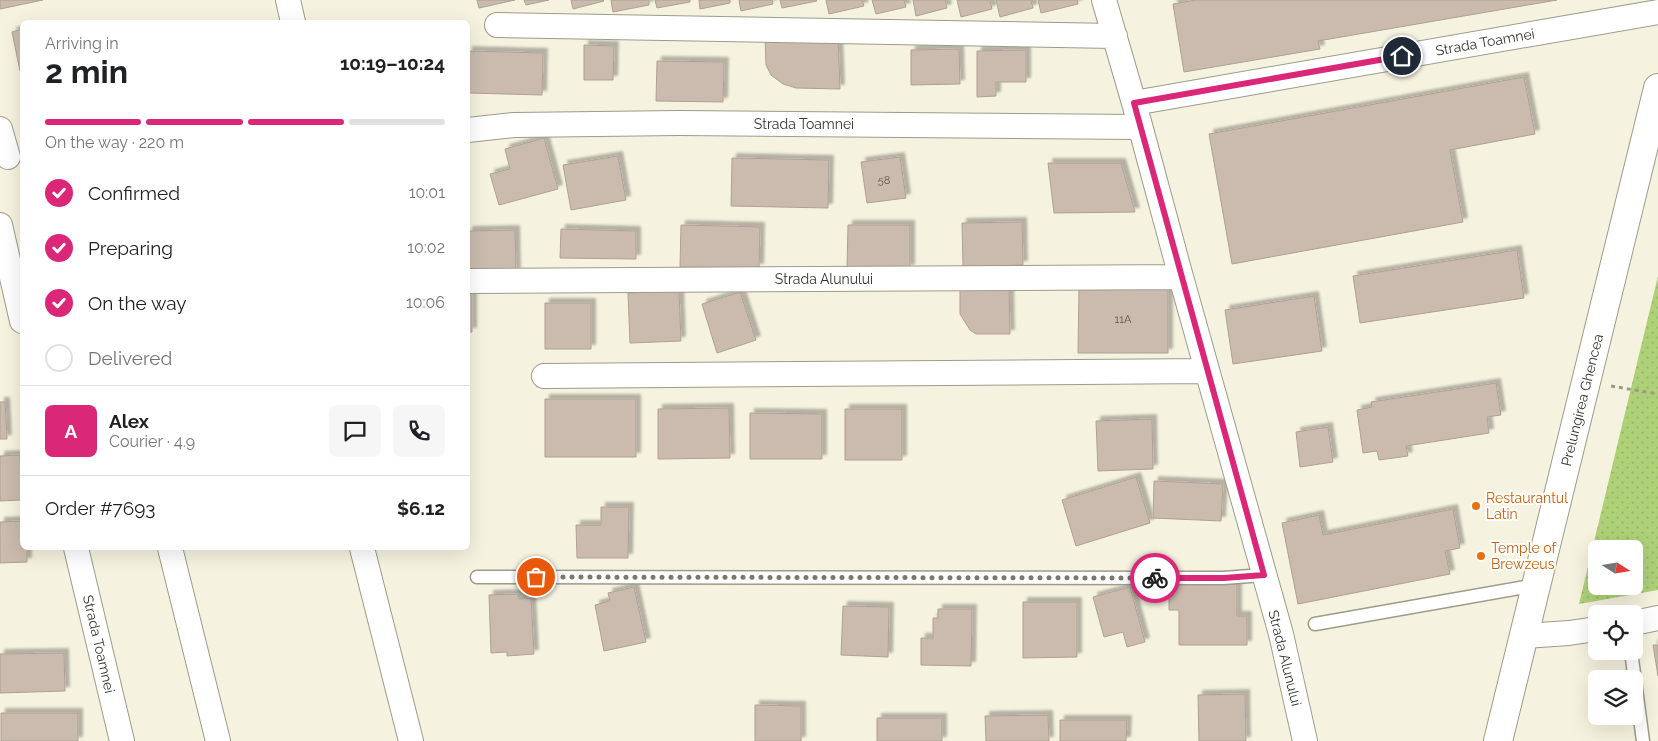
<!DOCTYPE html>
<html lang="en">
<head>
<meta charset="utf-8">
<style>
  :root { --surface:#fff; --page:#f6f6f6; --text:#202124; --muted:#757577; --line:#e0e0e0; --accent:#db2777 }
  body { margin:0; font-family:Raleway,sans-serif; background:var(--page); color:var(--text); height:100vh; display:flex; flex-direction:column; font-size:19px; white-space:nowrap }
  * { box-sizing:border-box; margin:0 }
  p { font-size:16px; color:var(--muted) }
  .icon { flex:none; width:28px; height:28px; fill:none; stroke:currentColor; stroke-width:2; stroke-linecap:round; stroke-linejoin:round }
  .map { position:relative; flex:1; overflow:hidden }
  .details { position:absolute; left:20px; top:20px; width:450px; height:530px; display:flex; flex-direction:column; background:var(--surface); border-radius:8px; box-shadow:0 5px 20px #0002 }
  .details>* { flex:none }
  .needle { width:32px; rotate:102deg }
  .fabs { position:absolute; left:1588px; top:540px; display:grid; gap:10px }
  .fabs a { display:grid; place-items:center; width:55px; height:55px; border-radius:8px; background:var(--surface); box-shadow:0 5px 20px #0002; font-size:25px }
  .pin { position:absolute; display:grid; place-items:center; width:42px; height:42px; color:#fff; margin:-21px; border:2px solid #fff; border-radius:50%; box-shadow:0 1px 5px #0007 }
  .courier { position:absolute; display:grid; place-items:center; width:50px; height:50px; margin:-25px; border:4px solid #db2777; border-radius:50%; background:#fff; color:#222; box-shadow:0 1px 6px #0007 }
  .overview em { font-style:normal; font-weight:700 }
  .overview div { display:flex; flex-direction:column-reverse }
  .overview { display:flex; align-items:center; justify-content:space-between; height:85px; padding:0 25px }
  h1 { font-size:32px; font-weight:700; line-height:38px }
  .bar { display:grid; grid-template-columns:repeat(4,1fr); gap:8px 5px; align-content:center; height:60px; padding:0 25px }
  .bar i { height:6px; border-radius:4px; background:var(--line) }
  .bar .current { background:var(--accent) }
  .bar p { grid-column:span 4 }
  .line { display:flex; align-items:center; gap:12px; padding:0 25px; border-top:1px solid var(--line) }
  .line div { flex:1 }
  .round { display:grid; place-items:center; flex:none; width:52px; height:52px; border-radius:8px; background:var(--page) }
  ol { padding:0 25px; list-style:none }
  li { display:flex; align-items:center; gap:15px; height:55px }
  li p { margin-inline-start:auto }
  li .icon { padding:5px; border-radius:50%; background:var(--accent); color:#fff; stroke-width:4 }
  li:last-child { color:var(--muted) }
  li i { width:28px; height:28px; border:2px solid var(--line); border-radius:50% }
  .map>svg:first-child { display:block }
</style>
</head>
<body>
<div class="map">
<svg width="1658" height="741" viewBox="0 0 1658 741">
  <defs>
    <pattern id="grass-dots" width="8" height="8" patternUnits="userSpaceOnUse" patternTransform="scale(1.25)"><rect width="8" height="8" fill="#aed178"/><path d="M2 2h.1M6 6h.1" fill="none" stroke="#96b468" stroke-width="1.8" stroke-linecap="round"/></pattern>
    <filter id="shadow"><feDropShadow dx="4.5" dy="-4.5" stdDeviation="1" flood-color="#0004"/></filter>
  </defs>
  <rect width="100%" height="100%" fill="#f5f2df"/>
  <path fill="url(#grass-dots)" fill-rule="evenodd" d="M1658,276V590L1579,604ZM1596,549H1634V586H1596Z"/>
  <path fill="#cabbae" stroke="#afa094" filter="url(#shadow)" d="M0,0H43L0,9Z
    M477,0H515L479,8Z
    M524,0H549L526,5Z
    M571,0H603L604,1L573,9Z
    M611,0H649V5L613,12Z
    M655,0H690V2L657,8Z
    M699,0H730V3L700,9Z
    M739,0H772L773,4L741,11Z
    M780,0H816L817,1L782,8Z
    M826,0H862L864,6L829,14Z
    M872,0H904L906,7L876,14Z
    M913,0H945L947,8L916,16Z
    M957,0H990L992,9L961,17Z
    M996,0H1031L1033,8L1000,17Z
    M1038,0H1077L1078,4L1041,13Z
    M1196,0H1557L1318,41L1320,49L1184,72L1173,4Z
    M22,29V71H20L12,32Z
    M765,37L838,38L840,89L796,88L783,84L771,75L766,65Z
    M584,45L614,46L613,80H584Z
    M959,49L960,84L911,85V50Z
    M1026,50V82H996V96L977,97V51Z
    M468,51L543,53L542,95L468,93Z
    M657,61L724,62L723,102L656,101Z
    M1524,77L1535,134L1450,150L1463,222L1232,264L1209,134Z
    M544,138L558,189L499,205L490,174L510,169L505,149Z
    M618,156L626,200L571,210L563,165Z
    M900,157L906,198L867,203L861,162Z
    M732,158L829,160L828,208L731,206Z
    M1048,163H1121L1135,212L1054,213Z
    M1022,222L1023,265L963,267L962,223Z
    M681,225L760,227L759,268L680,267Z
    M848,225H910V269L847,268Z
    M561,229L636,231V259L560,258Z
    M515,230L516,273H468V231Z
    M1517,250L1524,298L1360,323L1353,276Z
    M1079,285H1168V353H1078Z
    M1009,289L1010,334H976L970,330L960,314V290Z
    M679,291L681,341L630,343L628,293Z
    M468,292H472V332H468Z
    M740,292L756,340L717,353L702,304Z
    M1314,296L1322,351L1233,364L1225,310Z
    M545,303H591V349H545Z
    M1496,383L1501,415L1487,417L1489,433L1406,446L1408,456L1379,460L1377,451L1363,453L1357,410L1372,407L1371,402Z
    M545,399H636V457H545Z
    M0,402H5L7,439H0Z
    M729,408L730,458L658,459V409Z
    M845,409H902V460H845Z
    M750,413L822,414V459H750Z
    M1152,419L1153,469L1098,471L1096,421Z
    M1328,427L1333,462L1300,467L1296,432Z
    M20,455L22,500L0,501V456Z
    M1136,477L1150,523L1076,546L1062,500Z
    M1154,481L1223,484L1221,521L1153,518Z
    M601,507H629L628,558H577L576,525H601Z
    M1453,509L1460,548L1445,551L1450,574L1298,604L1282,523L1319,515L1323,535Z
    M22,521V548H27V562L0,563V522Z
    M1169,584H1237V616H1247V645H1179V610H1169Z
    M634,587L646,642L604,651L595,605L610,601L608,593Z
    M1130,587L1145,642L1127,647L1123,632L1104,637L1093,597Z
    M518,594L519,599L531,598L534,654L507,656V652L491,653L489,595Z
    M1023,602H1077V657L1023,658Z
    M843,606L889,607L888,657L841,655Z
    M938,609H972L971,666L921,665V638H933V618H938Z
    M1653,645H1658V676Z
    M64,653L65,691L0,693V654Z
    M1245,694L1246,741H1199L1198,695Z
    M755,705L801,706V741H755Z
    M1,713H78V741H1Z
    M1048,715L1049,741H986L985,716Z
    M877,718H942V741H877Z
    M1060,720H1127L1126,741H1060Z"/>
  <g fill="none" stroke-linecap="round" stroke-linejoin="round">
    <defs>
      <path id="lane" d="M477,577L1223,578L1264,575
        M1315,624L1537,585
        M1631,651L1643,741"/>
      <path id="street" d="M288,0L293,22
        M1104,0L1134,103L1181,277L1281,634L1305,741
        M497,25L1115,36
        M1134,103L1658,12
        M0,129L8,157
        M468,130L514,125L679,123L1140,127
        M0,225L22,321
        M468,281L1181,277
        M544,376L1207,371
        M76,548L122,741
        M170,548L218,741
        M362,548L411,741
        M1634,623L1658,618
        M1524,636L1569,633L1596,629"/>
      <path id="secondary" d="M1498,741L1658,88"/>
    </defs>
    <use href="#lane" stroke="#9e9b89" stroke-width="15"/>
    <use href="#street" stroke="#9e9b89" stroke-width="26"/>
    <use href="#secondary" stroke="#9e9b89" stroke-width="30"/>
    <path stroke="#9c9a8d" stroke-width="3" stroke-dasharray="4 4" stroke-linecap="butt" d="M1611,386L1658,394"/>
    <use href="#lane" stroke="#fff" stroke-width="12"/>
    <use href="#street" stroke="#fff" stroke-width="24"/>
    <use href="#secondary" stroke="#fff" stroke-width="28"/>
  </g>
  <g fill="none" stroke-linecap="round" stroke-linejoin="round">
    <path stroke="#7a786d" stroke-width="5" stroke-dasharray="0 9" d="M536,577L1155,578"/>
    <path stroke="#db2777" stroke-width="6" d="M1155,578H1224L1264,575L1134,103L1402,56"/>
  </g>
  <g fill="#e8710a" stroke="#fff" stroke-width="2">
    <circle cx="1476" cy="506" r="5"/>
    <circle cx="1481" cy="556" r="5"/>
  </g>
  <g text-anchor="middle" stroke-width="4" stroke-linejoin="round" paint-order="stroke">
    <g font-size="11" fill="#5c574f">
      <text x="884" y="184">58</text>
      <text x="1123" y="323">11A</text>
    </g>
    <g font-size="14" fill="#37362f" stroke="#fff">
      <text transform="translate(1485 42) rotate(-10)" y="5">Strada Toamnei</text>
      <text x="804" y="129">Strada Toamnei</text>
      <text x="824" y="284">Strada Alunului</text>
      <text transform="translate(1582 400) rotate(-76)" y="5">Prelungirea Ghencea</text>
      <text transform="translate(99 644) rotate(77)" y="5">Strada Toamnei</text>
      <text transform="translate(1285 658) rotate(76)" y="5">Strada Alunului</text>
    </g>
    <g font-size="14" fill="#c56008" stroke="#fff" text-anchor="start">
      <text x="1486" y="503">Restaurantul<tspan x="1486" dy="16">Latin</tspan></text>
      <text x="1491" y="553">Temple of<tspan x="1491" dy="16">Brewzeus</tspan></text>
    </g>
  </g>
</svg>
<div class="fabs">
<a><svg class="needle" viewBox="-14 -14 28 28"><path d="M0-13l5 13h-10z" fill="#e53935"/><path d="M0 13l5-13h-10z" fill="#757577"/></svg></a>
<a><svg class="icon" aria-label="locate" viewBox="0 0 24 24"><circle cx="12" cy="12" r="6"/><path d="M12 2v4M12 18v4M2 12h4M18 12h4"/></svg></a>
<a><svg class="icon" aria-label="layers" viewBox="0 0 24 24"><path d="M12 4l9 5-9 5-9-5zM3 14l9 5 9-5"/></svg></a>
</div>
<div class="pin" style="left:536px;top:577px;background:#ea580c"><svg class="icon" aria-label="bag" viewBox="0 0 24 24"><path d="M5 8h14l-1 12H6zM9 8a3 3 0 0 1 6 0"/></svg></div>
<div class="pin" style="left:1402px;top:56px;background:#1f2937"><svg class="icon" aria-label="home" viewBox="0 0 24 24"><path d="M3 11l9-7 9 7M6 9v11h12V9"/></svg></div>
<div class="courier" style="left:1155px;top:578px"><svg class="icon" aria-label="bike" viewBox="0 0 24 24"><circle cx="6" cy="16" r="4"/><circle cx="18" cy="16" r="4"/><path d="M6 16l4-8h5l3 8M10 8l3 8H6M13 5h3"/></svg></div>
<section class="details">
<div class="overview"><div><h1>2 min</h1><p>Arriving in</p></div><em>10:19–10:24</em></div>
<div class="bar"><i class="current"></i><i class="current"></i><i class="current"></i><i></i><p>On the way · 220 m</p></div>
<ol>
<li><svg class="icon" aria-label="check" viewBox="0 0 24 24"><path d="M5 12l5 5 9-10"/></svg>Confirmed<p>10:01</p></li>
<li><svg class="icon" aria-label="check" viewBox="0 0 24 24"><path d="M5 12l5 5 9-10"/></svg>Preparing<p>10:02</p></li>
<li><svg class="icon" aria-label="check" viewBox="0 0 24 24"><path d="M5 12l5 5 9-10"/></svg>On the way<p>10:06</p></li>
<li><i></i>Delivered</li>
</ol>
<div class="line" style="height:90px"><b class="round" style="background:var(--accent);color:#fff">A</b><div><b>Alex</b><p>Courier · 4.9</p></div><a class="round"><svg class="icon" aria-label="chat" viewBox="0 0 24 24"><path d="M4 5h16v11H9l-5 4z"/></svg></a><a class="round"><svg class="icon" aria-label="phone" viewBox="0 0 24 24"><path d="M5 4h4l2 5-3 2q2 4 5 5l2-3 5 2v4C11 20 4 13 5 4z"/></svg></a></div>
<div class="line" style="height:65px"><div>Order #7693</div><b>$6.12</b></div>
</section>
</div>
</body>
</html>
